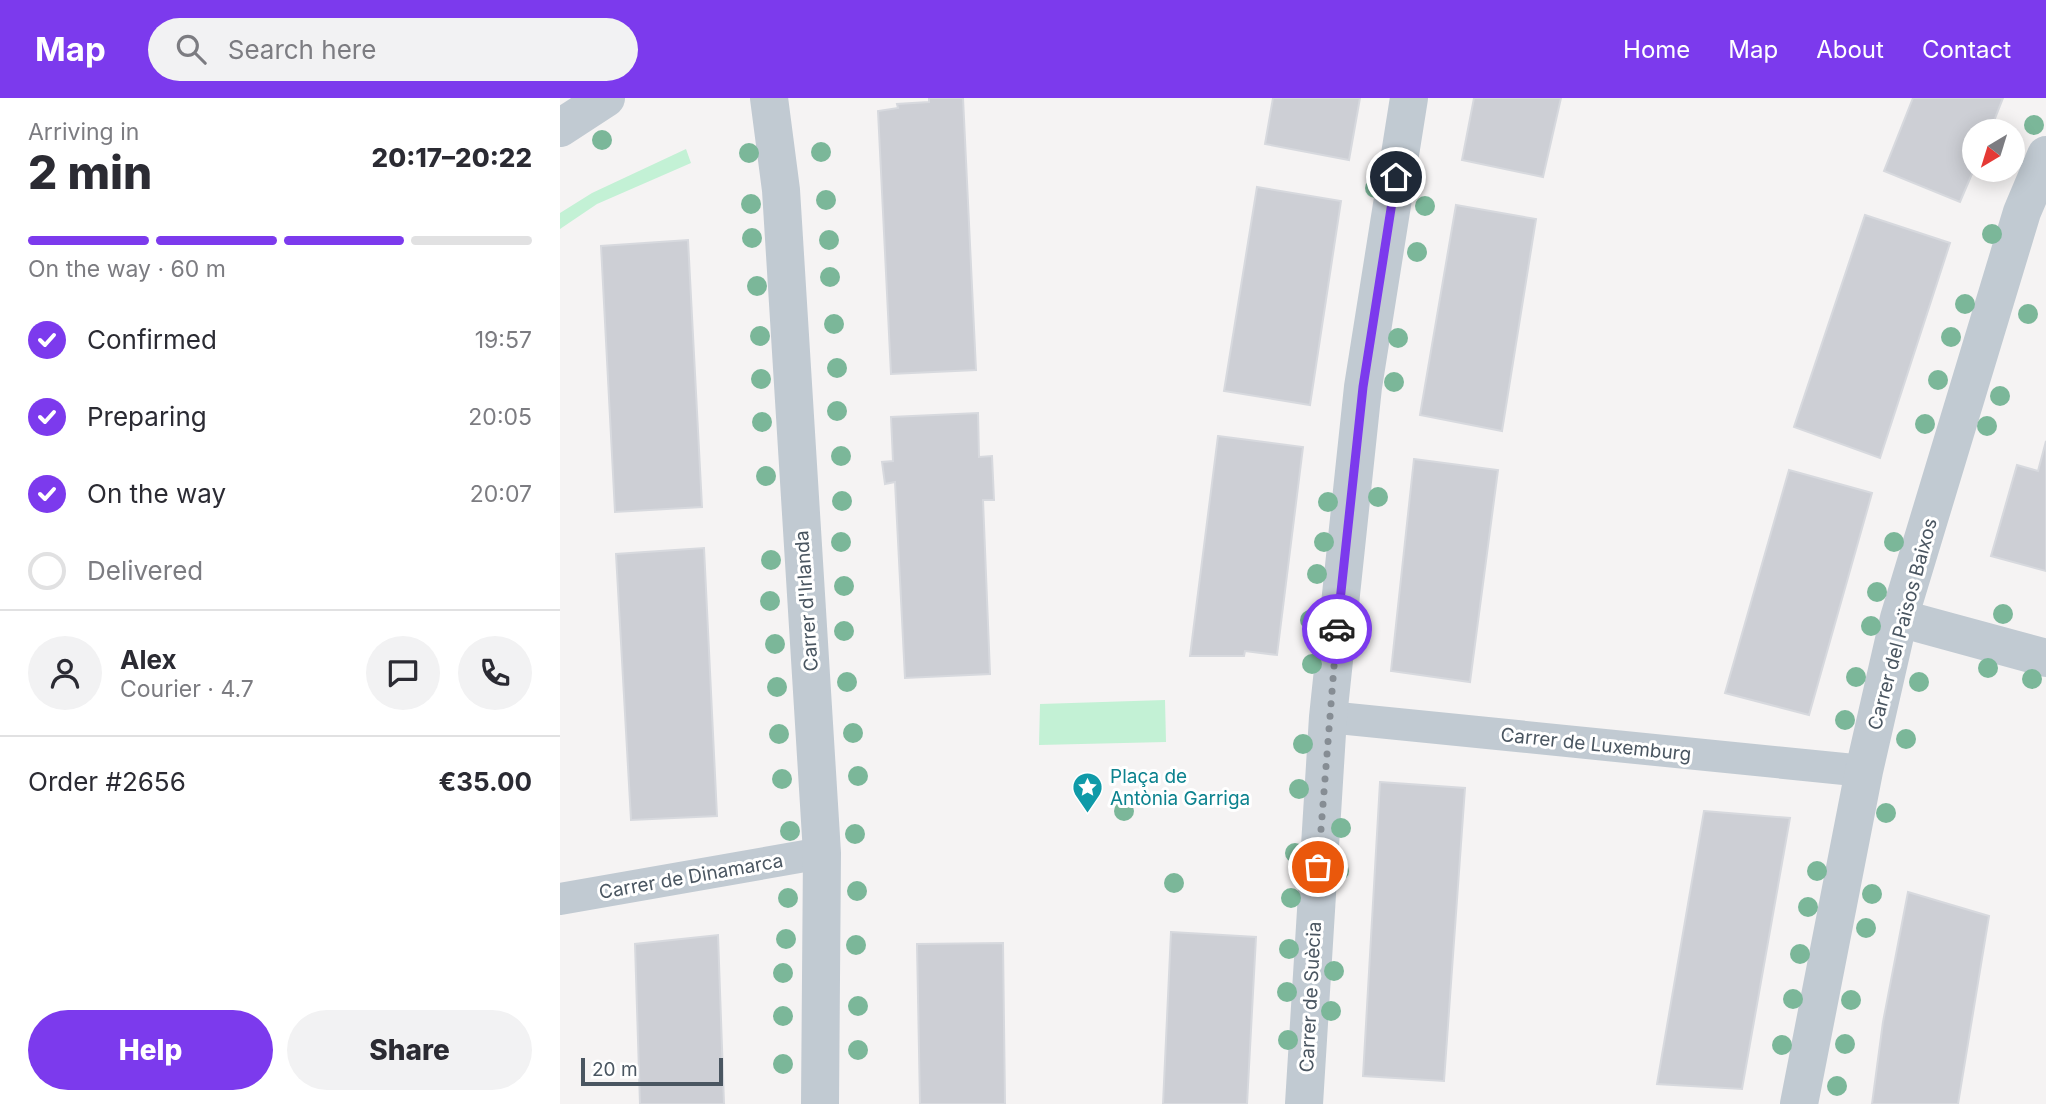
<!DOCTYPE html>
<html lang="en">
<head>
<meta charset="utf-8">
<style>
  :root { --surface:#fff; --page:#f2f2f3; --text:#2b2b33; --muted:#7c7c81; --line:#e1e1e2; --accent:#7c3aed }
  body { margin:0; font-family:Inter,sans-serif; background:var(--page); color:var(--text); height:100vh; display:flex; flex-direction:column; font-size:26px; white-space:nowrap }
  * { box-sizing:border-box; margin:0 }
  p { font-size:23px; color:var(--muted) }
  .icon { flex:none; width:38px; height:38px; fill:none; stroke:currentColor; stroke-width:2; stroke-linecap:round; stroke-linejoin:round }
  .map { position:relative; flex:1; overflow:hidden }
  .sheet { display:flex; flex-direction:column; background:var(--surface); width:560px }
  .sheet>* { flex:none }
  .needle { width:46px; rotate:218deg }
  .controls { position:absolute; left:1402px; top:21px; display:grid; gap:14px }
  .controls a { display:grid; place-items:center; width:63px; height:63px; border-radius:50%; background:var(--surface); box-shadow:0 4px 18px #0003; font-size:35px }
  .scale { position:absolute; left:21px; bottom:18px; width:142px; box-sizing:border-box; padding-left:7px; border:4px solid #4a5661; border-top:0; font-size:19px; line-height:24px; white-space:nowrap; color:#4a5661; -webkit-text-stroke:5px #fff; paint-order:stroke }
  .pin { position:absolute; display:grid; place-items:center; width:60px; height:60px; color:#fff; margin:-30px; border:4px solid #fff; border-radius:50%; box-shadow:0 2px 7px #0007 }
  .courier { position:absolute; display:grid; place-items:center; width:70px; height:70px; margin:-35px; border:5px solid #7c3aed; border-radius:50%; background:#fff; color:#222; box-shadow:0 2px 9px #0007 }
  .head em { font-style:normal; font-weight:800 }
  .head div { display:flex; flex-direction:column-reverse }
  .head { display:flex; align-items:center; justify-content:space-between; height:119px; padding:0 28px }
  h1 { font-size:46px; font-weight:800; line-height:52px }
  .bar { display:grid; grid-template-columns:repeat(4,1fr); gap:10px 7px; align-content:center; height:84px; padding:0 28px }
  .bar i { height:9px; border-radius:5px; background:var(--line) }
  .bar .selected { background:var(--accent) }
  .bar p { grid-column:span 4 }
  .line { display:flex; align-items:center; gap:18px; padding:0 28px; border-top:2px solid var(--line) }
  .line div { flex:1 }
  .round { display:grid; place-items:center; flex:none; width:74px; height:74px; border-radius:37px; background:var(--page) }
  ol { padding:0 28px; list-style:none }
  li { display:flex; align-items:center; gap:21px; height:77px }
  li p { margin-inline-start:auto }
  li .icon { padding:7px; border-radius:50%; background:var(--accent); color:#fff; stroke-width:4 }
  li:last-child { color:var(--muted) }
  li i { width:38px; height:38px; border:4px solid var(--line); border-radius:50% }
  .action { display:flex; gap:14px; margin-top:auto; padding:14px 28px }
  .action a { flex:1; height:80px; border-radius:42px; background:var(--accent); color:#fff; font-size:28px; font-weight:800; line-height:80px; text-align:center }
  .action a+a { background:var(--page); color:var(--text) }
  header { display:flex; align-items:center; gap:42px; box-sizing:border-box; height:98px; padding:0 35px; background:var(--accent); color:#fff }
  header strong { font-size:33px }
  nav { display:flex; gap:38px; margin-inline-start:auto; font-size:24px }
  .search { width:490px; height:63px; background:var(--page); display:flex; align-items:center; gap:18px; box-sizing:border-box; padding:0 24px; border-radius:38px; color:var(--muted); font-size:26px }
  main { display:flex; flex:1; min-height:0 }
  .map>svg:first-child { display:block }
</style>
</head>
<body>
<header>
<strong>Map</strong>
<div class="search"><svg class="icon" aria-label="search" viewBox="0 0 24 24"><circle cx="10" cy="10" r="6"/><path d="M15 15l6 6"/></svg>Search here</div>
<nav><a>Home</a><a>Map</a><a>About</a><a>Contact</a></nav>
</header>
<main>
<section class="sheet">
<div class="head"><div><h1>2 min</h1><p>Arriving in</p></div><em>20:17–20:22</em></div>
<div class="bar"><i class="selected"></i><i class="selected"></i><i class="selected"></i><i></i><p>On the way · 60 m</p></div>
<ol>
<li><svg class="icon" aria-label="check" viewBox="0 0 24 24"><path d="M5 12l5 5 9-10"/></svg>Confirmed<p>19:57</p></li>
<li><svg class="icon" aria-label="check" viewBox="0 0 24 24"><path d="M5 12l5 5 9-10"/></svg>Preparing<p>20:05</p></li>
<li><svg class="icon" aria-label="check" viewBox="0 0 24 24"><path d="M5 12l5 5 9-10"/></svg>On the way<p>20:07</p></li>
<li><i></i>Delivered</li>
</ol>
<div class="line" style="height:126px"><a class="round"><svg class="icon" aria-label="person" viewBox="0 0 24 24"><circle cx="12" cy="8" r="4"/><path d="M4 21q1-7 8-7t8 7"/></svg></a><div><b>Alex</b><p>Courier · 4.7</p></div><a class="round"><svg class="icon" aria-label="chat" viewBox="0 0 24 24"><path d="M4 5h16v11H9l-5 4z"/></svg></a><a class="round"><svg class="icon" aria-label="phone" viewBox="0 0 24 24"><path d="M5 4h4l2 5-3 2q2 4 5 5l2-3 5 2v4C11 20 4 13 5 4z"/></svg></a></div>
<div class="line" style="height:91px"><div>Order #2656</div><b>€35.00</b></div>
<div class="action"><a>Help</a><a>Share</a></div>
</section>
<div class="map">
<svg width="1486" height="1006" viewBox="0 0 1486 1006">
  <rect width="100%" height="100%" fill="#f5f3f3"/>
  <path fill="#c3f1d5" d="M126,51L131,65L37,106L0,131V115L32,95Z
    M605,602L606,644L479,647L480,606Z"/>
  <path fill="#cdcfd5" stroke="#d7d9de" stroke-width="2" d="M369,0H403L416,272L331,276L318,13L338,10L337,6L369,4Z
    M713,0H800L789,62L705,46Z
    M914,0H1001L983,79L902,62Z
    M1353,0H1443L1430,33H1414V71L1400,104L1324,73Z
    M697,89L781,103L750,307L664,293Z
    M896,107L976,121L942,333L860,317Z
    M1305,117L1390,145L1320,360L1234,329Z
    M128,142L142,409L55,414L41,148Z
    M418,315L419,359L432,358L434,402H423L430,576L345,580L335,384L325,386L322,364L333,363L331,319Z
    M658,338L743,349L717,557L685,553L684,558H630Z
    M1486,343V473L1431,458L1457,367L1478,373Z
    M854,361L938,372L910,584L831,573Z
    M1229,372L1312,395L1249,617L1165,595Z
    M144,450L157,718L71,722L56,456Z
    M820,684L905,690L884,983L803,978Z
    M1144,713L1230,720L1182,991L1097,986Z
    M1348,794L1429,818L1398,1006H1312L1323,924Z
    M611,834L696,839L687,1006H603Z
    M158,837L164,1006H80L75,846Z
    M443,845L445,1006H360L357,846Z"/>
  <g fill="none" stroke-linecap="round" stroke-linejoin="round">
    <path stroke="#c1cad2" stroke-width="32" d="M768,619L1304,673
      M0,801L262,755"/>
    <path stroke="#c1cad2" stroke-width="38" d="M209,0L221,92L262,755L260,1006
      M0,30L46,0
      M1339,520L1486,560
      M744,1006L768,619L803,289L849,0
      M1239,1006L1304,673L1339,520L1462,114L1486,57"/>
  </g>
  <g fill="#7bb799">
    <circle cx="1474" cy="27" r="10"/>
    <circle cx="42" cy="42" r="10"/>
    <circle cx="261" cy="54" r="10"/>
    <circle cx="189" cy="55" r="10"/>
    <circle cx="815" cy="90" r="10"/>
    <circle cx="266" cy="102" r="10"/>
    <circle cx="191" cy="106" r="10"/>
    <circle cx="865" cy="108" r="10"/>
    <circle cx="1432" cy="136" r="10"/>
    <circle cx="192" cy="140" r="10"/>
    <circle cx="269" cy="142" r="10"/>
    <circle cx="857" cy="154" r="10"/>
    <circle cx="270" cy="179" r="10"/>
    <circle cx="197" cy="188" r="10"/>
    <circle cx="1405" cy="206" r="10"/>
    <circle cx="1468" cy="216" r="10"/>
    <circle cx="274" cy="226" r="10"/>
    <circle cx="200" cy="238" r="10"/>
    <circle cx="1391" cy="239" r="10"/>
    <circle cx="838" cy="240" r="10"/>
    <circle cx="277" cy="270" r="10"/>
    <circle cx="201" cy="281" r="10"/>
    <circle cx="1378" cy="282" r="10"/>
    <circle cx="834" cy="284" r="10"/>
    <circle cx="1440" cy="298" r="10"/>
    <circle cx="277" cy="313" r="10"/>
    <circle cx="202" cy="324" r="10"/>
    <circle cx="1365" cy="326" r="10"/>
    <circle cx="1427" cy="328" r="10"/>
    <circle cx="281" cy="358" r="10"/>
    <circle cx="206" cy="378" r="10"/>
    <circle cx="818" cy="399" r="10"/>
    <circle cx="282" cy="403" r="10"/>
    <circle cx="768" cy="404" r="10"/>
    <circle cx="281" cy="444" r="10"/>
    <circle cx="764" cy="444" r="10"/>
    <circle cx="1334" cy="444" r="10"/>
    <circle cx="211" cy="462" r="10"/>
    <circle cx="757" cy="476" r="10"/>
    <circle cx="284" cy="488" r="10"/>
    <circle cx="1317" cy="494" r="10"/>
    <circle cx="210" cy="503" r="10"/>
    <circle cx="1443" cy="516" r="10"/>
    <circle cx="750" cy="522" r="10"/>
    <circle cx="1311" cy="528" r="10"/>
    <circle cx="802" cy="529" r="10"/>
    <circle cx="284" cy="533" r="10"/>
    <circle cx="215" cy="546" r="10"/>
    <circle cx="752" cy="566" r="10"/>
    <circle cx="1428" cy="570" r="10"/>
    <circle cx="1296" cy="579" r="10"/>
    <circle cx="1472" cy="581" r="10"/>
    <circle cx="287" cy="584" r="10"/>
    <circle cx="1359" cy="584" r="10"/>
    <circle cx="217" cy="589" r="10"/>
    <circle cx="1285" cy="622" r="10"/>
    <circle cx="293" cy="635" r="10"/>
    <circle cx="219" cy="636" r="10"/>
    <circle cx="1346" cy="641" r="10"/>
    <circle cx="743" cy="646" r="10"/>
    <circle cx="298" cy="678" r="10"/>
    <circle cx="222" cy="681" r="10"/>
    <circle cx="739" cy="691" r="10"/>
    <circle cx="564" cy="713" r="10"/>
    <circle cx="1326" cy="715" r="10"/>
    <circle cx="781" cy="730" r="10"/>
    <circle cx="230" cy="733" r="10"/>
    <circle cx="295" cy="736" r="10"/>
    <circle cx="735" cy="755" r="10"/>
    <circle cx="779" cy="773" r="10"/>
    <circle cx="1257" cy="773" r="10"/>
    <circle cx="614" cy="785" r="10"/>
    <circle cx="297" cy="793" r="10"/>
    <circle cx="1312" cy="796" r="10"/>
    <circle cx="228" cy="800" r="10"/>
    <circle cx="731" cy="800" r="10"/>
    <circle cx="1248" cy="809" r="10"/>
    <circle cx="1306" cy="830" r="10"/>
    <circle cx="226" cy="841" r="10"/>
    <circle cx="296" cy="847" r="10"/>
    <circle cx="729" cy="851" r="10"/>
    <circle cx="1240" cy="856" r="10"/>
    <circle cx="774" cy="873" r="10"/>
    <circle cx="223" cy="875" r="10"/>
    <circle cx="727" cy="894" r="10"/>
    <circle cx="1233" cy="901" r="10"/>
    <circle cx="1291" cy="902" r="10"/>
    <circle cx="298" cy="908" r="10"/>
    <circle cx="771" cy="913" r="10"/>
    <circle cx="223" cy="918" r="10"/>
    <circle cx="728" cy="942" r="10"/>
    <circle cx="1285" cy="946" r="10"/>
    <circle cx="1222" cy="947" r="10"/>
    <circle cx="298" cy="952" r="10"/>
    <circle cx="223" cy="966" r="10"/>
    <circle cx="1277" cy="988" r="10"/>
  </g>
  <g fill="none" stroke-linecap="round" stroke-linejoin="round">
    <path stroke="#868d94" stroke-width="7" stroke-dasharray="0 12.6" d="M758,769L777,531"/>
    <path stroke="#7c3aed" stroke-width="9" d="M777,531L803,289L836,79"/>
  </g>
  <defs>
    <symbol id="sight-pin" viewBox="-11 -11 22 30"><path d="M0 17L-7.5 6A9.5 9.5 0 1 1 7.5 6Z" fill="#0f9aa8" stroke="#fff"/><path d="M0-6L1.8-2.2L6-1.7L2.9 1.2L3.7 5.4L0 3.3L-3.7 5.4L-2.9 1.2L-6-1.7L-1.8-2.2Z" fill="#fff"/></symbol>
  </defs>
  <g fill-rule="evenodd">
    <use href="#sight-pin" x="510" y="672" width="35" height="47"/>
  </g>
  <g text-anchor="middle" stroke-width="6" stroke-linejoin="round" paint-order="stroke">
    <g font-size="19" fill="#4a5661" stroke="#fff">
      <text transform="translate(246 503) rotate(-94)" y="7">Carrer d'Irlanda</text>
      <text transform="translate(1342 526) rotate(-75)" y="7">Carrer del Països Baixos</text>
      <text transform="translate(1036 646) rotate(6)" y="7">Carrer de Luxemburg</text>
      <text transform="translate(131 778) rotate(-10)" y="7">Carrer de Dinamarca</text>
      <text transform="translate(750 899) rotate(-87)" y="7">Carrer de Suècia</text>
    </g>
    <g font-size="19" fill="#0d838f" stroke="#fff" text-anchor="start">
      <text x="550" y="685">Plaça de<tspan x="550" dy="22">Antònia Garriga</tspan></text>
    </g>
  </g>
</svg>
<div class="controls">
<a><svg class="needle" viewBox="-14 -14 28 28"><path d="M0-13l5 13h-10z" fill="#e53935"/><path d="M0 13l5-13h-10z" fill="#7c7c81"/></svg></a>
</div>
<div class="scale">20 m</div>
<div class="pin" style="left:758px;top:769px;background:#ea580c"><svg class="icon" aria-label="bag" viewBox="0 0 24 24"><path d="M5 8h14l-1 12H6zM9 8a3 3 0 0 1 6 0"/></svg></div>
<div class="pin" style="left:836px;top:79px;background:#1f2937"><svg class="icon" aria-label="home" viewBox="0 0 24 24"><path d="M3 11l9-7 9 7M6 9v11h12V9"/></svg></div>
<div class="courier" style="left:777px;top:531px"><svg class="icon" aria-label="car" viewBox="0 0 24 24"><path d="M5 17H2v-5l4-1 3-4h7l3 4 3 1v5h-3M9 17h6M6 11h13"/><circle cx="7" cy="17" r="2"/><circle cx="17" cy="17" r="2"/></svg></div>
</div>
</main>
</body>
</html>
